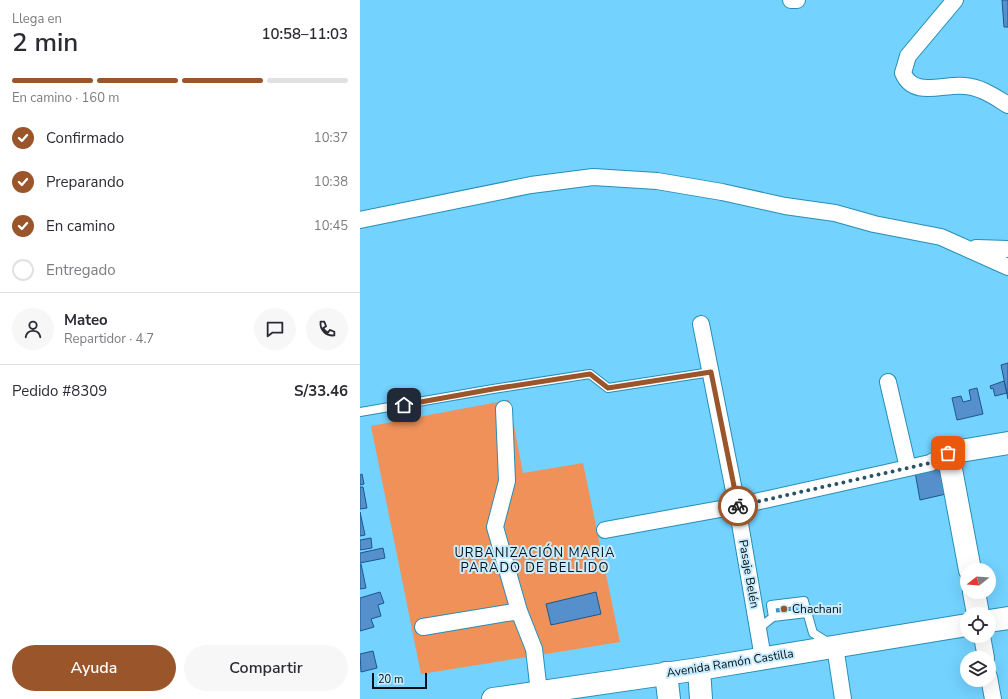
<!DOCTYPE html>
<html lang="es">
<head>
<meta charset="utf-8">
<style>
  :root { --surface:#fff; --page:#f7f7f7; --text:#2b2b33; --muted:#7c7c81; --line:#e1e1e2; --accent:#9b552b }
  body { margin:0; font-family:"Nunito Sans",sans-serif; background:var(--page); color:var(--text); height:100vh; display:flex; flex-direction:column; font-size:15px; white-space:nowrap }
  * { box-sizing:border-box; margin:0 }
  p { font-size:13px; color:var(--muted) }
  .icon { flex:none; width:22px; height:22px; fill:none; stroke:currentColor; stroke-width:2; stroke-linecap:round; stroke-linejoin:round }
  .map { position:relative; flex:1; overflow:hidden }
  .drawer { display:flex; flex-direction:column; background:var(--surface); width:360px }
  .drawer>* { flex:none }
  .needle { width:26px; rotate:253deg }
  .controls { position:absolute; left:600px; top:563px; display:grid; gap:8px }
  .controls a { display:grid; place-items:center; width:36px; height:36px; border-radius:50%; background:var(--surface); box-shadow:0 4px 16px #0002; font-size:20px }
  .scale { position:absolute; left:12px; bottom:10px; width:55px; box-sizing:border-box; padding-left:4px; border:2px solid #000f18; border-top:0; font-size:11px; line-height:14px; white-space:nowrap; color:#000f18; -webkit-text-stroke:3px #c9ecfd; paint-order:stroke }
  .pin { position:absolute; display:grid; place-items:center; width:34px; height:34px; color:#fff; margin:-17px; border-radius:8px; box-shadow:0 2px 6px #0006 }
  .courier { position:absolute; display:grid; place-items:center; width:40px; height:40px; margin:-20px; border:3px solid #9b552b; border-radius:50%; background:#fff; color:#222; box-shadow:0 1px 5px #0007 }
  .summary em { font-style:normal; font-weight:600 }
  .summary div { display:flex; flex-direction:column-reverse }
  .summary { display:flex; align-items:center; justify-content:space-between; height:68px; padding:0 12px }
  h1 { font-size:26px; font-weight:600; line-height:30px }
  .bar { display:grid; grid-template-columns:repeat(4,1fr); gap:6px 4px; align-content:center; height:48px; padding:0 12px }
  .bar i { height:5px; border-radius:3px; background:var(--line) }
  .bar .current { background:var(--accent) }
  .bar p { grid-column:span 4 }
  .line { display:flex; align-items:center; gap:10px; padding:0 12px; border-top:1px solid var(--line) }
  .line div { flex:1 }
  .round { display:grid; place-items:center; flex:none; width:42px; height:42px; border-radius:21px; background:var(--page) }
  ol { padding:0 12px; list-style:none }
  li { display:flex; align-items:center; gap:12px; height:44px }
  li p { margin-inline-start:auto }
  li .icon { padding:4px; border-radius:50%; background:var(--accent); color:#fff; stroke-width:4 }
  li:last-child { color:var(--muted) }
  li i { width:22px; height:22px; border:2px solid var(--line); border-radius:50% }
  .primary-button { display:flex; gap:8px; margin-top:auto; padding:8px 12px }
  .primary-button a { flex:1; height:46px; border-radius:24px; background:var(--accent); color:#fff; font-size:16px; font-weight:600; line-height:46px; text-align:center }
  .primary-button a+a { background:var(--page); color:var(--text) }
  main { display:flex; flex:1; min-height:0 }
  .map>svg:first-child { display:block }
</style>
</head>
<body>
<main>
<section class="drawer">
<div class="summary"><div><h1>2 min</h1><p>Llega en</p></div><em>10:58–11:03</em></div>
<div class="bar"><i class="current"></i><i class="current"></i><i class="current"></i><i></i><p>En camino · 160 m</p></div>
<ol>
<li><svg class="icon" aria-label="check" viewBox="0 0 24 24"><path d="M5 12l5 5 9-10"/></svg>Confirmado<p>10:37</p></li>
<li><svg class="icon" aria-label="check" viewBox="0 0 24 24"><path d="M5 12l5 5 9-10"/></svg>Preparando<p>10:38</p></li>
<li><svg class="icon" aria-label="check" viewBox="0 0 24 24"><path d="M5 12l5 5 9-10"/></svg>En camino<p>10:45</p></li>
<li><i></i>Entregado</li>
</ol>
<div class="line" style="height:72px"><a class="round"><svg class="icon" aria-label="person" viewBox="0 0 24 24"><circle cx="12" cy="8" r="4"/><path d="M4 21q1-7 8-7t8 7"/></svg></a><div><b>Mateo</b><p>Repartidor · 4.7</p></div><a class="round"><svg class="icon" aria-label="chat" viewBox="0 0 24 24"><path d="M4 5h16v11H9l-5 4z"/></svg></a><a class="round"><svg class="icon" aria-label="phone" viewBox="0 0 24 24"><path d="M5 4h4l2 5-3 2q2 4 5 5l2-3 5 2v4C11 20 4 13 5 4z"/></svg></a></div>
<div class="line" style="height:52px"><div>Pedido #8309</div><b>S/33.46</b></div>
<div class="primary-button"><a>Ayuda</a><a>Compartir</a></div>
</section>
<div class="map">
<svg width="648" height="699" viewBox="0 0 648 699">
  <rect width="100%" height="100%" fill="#73d2fe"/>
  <path fill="#ef9159" d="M149,400L163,473L223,463L260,642L61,674L11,426Z"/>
  <path fill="#5690cc" stroke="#1a578e" d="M642,0H648V27H644Z
    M648,363V399L641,365Z
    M644,381L647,393L635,396L633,388L631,389L630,386Z
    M617,388L623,414L597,420L592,398L601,396L603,402L611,400L609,390Z
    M582,469L586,494L560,500L555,472Z
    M2,474L4,484L0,485V475Z
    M0,487H3L7,508L0,509Z
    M0,512L5,535L0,536Z
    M11,538L12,548L0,550V540Z
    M23,548L25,558L0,563V553Z
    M0,564H1L6,588L0,589Z
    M20,592L24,603L18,605L21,616L11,619L14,627L0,631V598Z
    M236,592L241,614L191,625L186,604Z
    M434,599L436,616L415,619L413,602Z
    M13,651L17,668L1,672L0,654Z"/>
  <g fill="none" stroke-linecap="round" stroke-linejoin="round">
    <defs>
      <path id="service" d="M0,412L133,389L230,374L248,388L351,372
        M413,617L447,613
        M398,629L413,617L411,605L444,601L453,633L469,643"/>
      <path id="minor" d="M431,0H437
        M595,0L548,56L543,73C554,99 584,83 605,86C621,87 635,97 648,105
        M0,220L171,185L233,177L297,181L362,192L425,206L475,213L514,224L581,237L648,267
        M616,248L648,249
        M341,324L377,506L403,658
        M528,382L548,468
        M144,409L147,481L135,527L159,611L174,649L179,692
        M245,530L377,506L548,468L570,463L588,453
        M63,627L159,611
        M622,636L626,658
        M475,646L483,699
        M629,677L633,699"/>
      <path id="secondary" d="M610,570L588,453L648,443
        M614,592L618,614
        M629,621L648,618
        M339,669L341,699
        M306,673L309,699
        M133,699L339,669L607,625"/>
    </defs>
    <use href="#service" stroke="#278eb8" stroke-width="10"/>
    <use href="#minor" stroke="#278eb8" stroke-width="18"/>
    <use href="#secondary" stroke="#278eb8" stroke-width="24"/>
    <use href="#service" stroke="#fff" stroke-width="8"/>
    <use href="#minor" stroke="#fff" stroke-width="16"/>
    <use href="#secondary" stroke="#fff" stroke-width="22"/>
  </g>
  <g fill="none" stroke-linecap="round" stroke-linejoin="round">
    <path stroke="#285368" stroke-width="4" stroke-dasharray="0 7.2" d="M378,506L570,463L588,453"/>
    <path stroke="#9b552b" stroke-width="5" d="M44,405L133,389L230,374L248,388L351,372L378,506"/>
  </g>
  <circle fill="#9b552b" stroke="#c9ecfd" stroke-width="1.5" cx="424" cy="609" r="4"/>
  <g text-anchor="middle" stroke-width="4" stroke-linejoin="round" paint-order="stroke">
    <g font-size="12" fill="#000f18" stroke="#c9ecfd">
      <text transform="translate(389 574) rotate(80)" y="4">Pasaje Belén</text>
      <text transform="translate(370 663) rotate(-9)" y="4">Avenida Ramón Castilla</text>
    </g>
    <g font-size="12" fill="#000f18" stroke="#c9ecfd" text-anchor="start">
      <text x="432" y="613">Chachani</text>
    </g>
    <g font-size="13" letter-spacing="1" fill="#000f18" stroke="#c9ecfd">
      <text x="175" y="557">URBANIZACIÓN MARIA<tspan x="175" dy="15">PARADO DE BELLIDO</tspan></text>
    </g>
  </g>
</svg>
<div class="controls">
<a><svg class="needle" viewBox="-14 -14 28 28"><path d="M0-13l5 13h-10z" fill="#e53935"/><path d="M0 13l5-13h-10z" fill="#7c7c81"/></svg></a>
<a><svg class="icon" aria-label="locate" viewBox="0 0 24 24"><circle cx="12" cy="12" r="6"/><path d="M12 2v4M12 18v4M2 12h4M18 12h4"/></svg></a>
<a><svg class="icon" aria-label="layers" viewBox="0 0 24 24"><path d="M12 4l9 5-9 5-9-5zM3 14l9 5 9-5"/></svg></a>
</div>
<div class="scale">20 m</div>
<div class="pin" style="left:588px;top:453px;background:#ea580c"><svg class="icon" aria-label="bag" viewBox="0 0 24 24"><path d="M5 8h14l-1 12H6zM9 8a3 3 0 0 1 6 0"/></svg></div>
<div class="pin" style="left:44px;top:405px;background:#1f2937"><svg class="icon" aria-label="home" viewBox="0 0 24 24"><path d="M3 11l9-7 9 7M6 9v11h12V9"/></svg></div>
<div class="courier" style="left:378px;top:506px"><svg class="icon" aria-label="bike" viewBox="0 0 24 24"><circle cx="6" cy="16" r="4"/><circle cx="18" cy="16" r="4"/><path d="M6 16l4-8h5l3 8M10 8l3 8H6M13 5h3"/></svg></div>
</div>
</main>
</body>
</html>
